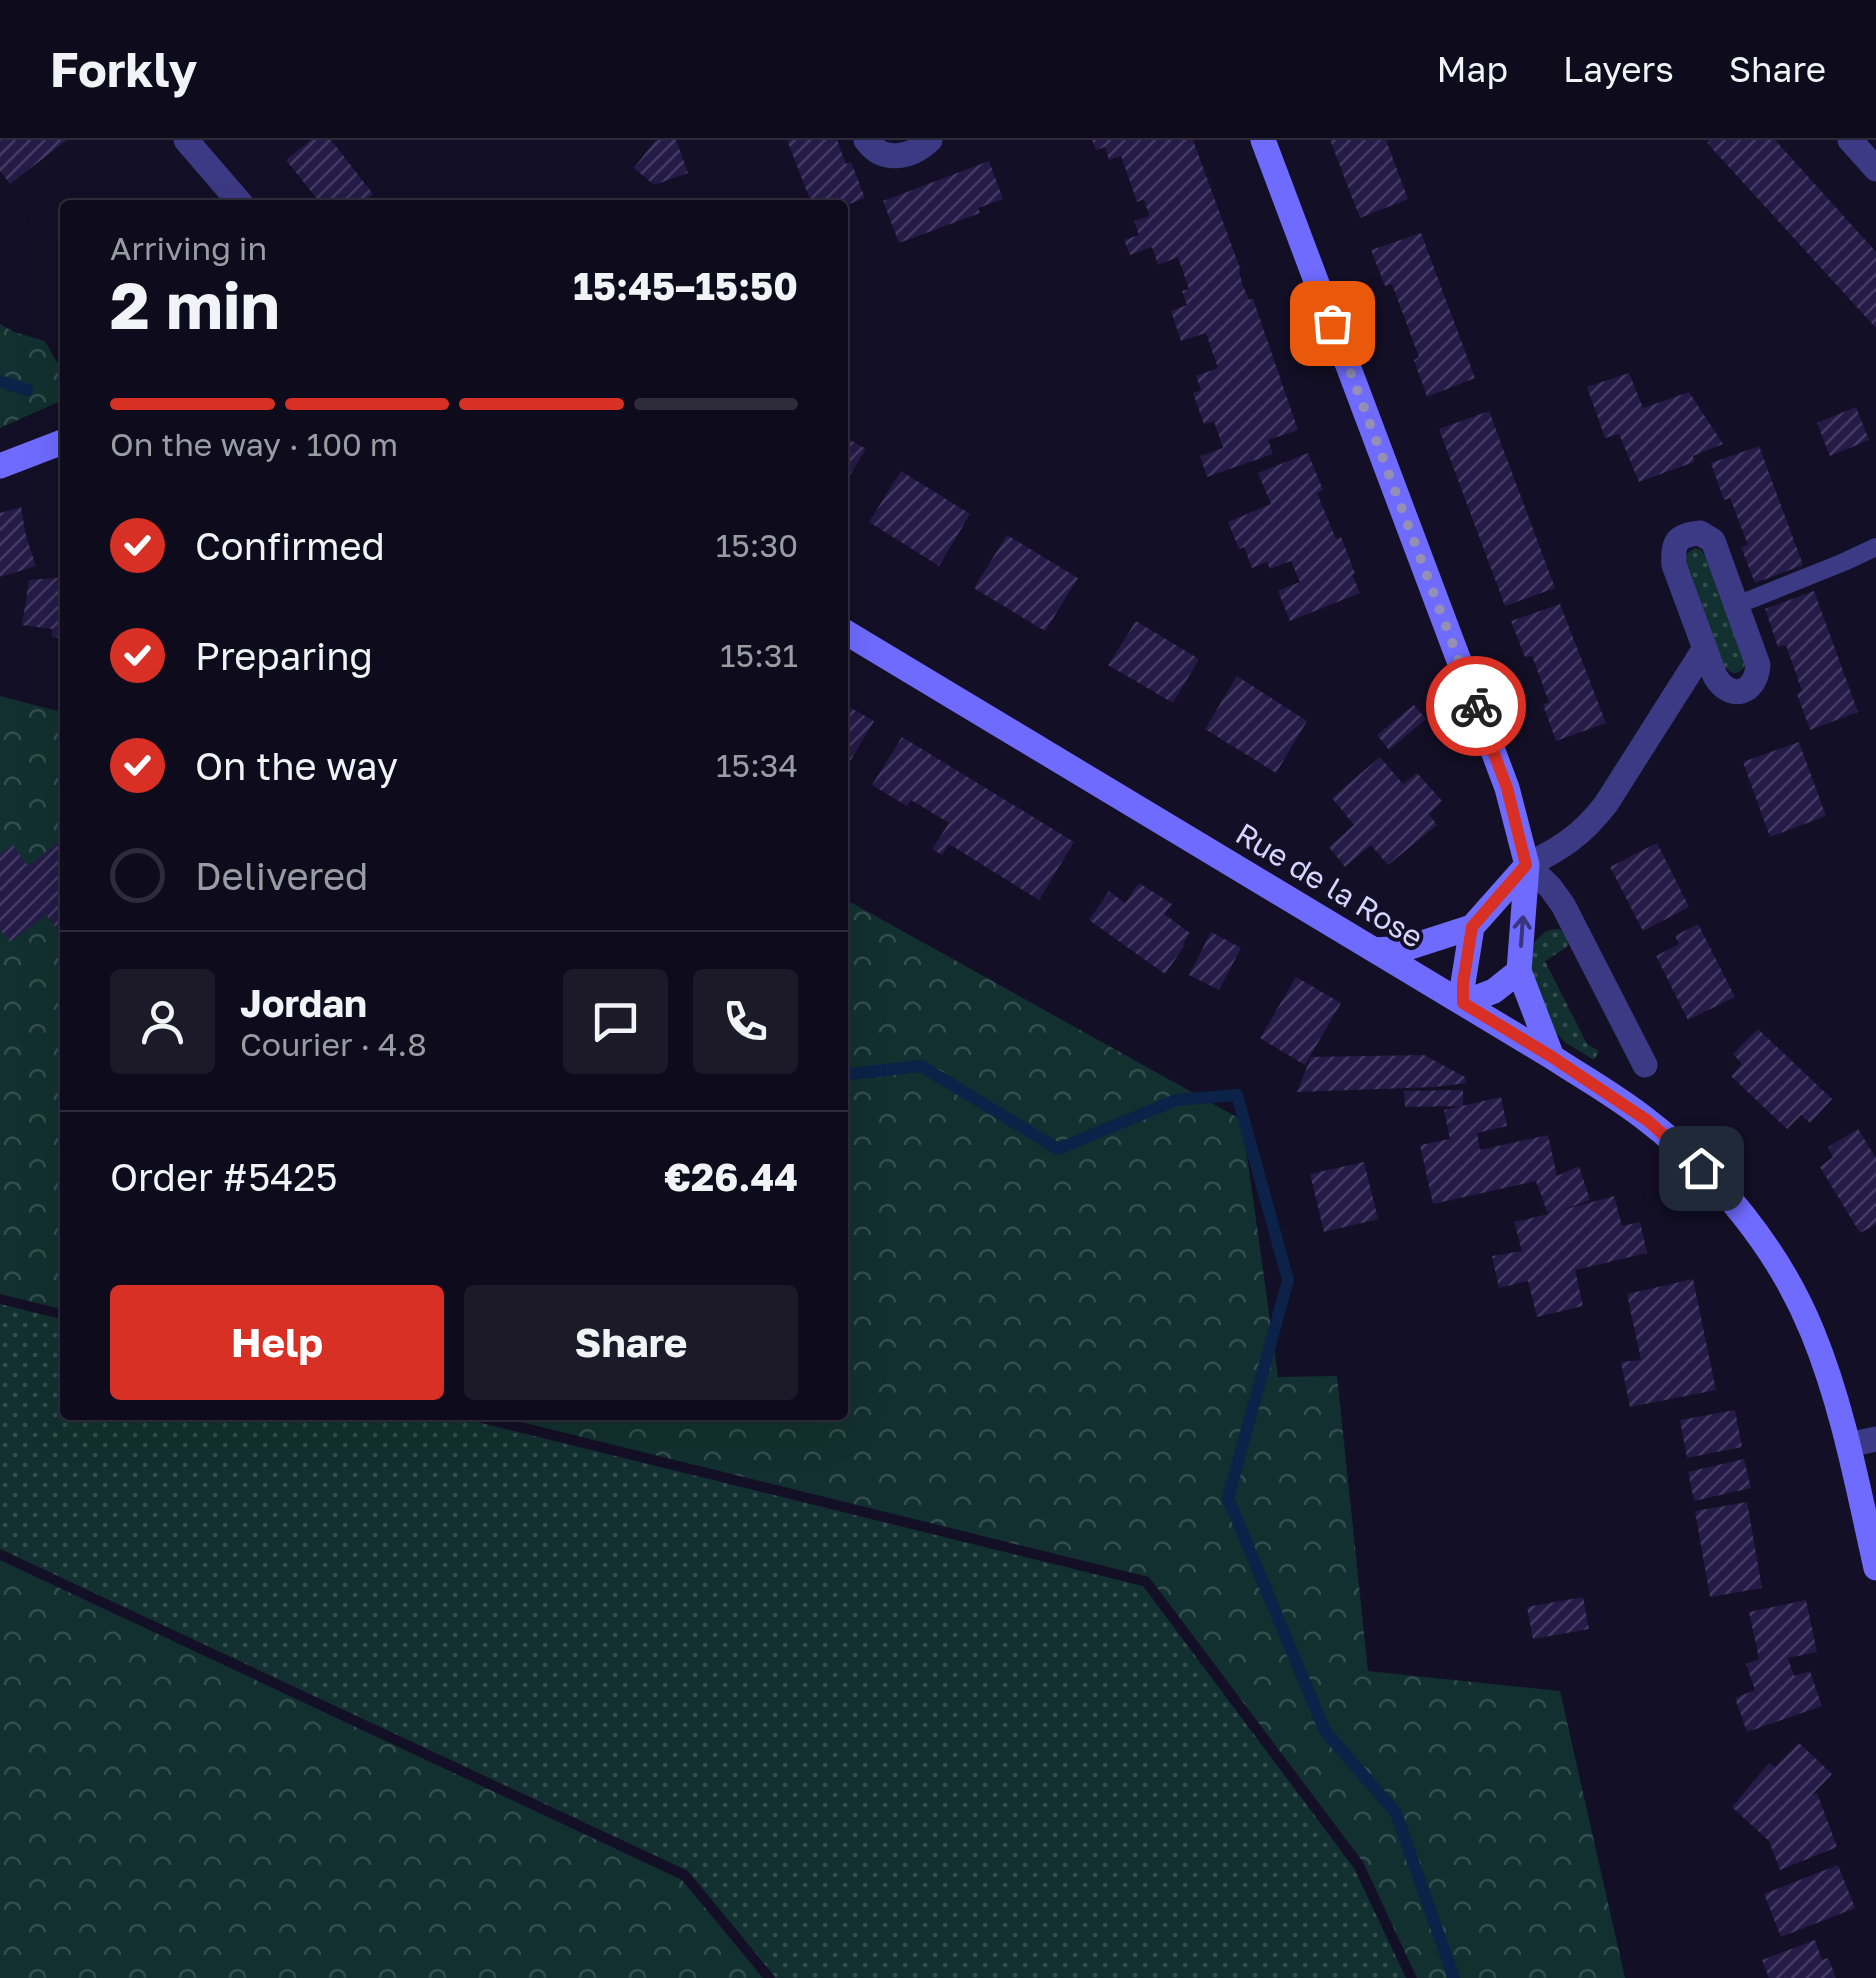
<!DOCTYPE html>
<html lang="en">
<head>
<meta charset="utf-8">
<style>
  :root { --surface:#0e0b1c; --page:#1c1929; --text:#f1f3f6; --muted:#9b9ba3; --line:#2e2b3b; --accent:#d93025 }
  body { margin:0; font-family:"Golos Text",sans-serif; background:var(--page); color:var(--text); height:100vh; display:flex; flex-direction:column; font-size:38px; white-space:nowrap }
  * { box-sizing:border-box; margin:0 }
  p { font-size:32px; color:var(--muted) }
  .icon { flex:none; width:55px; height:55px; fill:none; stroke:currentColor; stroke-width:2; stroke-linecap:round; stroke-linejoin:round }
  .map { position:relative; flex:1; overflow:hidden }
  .drawer { position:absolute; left:60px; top:60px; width:788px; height:1220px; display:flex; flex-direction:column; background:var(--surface); border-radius:10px; box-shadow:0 10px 40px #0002,0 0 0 2px var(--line) }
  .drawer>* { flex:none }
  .pin { position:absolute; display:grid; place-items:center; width:85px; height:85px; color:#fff; margin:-42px; border-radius:20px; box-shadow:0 5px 15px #0006 }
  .courier { position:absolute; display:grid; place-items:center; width:100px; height:100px; margin:-50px; border:8px solid #d93025; border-radius:50%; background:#fff; color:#222; box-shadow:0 2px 12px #0007 }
  .head em { font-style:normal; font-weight:700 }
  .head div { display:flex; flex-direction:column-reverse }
  .head { display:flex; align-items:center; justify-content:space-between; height:170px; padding:0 50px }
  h1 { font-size:65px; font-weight:700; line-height:75px }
  .bar { display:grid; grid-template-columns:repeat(4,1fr); gap:15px 10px; align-content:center; height:120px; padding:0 50px }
  .bar i { height:12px; border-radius:8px; background:var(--line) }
  .bar .on { background:var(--accent) }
  .bar p { grid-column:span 4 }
  .line { display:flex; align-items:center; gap:25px; padding:0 50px; border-top:2px solid var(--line) }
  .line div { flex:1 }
  .round { display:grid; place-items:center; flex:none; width:105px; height:105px; border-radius:10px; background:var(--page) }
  ol { padding:0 50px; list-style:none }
  li { display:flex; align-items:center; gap:30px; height:110px }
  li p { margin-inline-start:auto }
  li .icon { padding:10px; border-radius:50%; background:var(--accent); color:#fff; stroke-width:4 }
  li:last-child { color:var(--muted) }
  li i { width:55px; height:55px; border:5px solid var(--line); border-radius:50% }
  .button { display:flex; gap:20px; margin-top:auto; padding:20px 50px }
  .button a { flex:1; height:115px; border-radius:10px; background:var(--accent); color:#fff; font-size:40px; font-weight:700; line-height:115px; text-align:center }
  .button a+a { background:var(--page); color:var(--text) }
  header { display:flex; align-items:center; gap:60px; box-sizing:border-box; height:140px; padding:0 50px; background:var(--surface); border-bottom:2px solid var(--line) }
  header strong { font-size:48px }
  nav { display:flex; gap:55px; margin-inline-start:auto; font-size:35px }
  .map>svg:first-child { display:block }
</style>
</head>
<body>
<header>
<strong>Forkly</strong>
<nav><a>Map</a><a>Layers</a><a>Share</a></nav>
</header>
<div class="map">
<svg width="1876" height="1838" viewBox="0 0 1876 1838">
  <defs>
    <pattern id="grass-dots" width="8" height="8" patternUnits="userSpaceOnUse" patternTransform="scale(2.5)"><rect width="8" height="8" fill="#12302f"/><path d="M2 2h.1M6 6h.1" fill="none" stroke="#344d4e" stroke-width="1.8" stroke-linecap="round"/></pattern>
    <pattern id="forest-crowns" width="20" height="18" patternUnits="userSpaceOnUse" patternTransform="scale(2.5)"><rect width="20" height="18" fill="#12302f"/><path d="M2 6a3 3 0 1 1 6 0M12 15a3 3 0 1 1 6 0" fill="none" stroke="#344d4e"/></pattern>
    <pattern id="building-hatch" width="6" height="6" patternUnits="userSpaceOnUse" patternTransform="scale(2.5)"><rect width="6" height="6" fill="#241b47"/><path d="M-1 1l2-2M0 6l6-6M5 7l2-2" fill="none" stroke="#433b63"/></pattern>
  </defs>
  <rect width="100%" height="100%" fill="#130f26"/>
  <path fill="url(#grass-dots)" d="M1695,408L1701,410L1706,417L1743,517L1745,526C1735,539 1728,532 1721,521L1684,423L1685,415Z
    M1556,789C1567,790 1569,798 1567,807L1545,821L1587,904L1599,911L1594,920L1566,903L1555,892L1531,839V805L1546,791Z
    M0,1164L65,1180V1275H449L1143,1446L1354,1728L1406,1838H776L688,1731L0,1409Z"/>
  <path fill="url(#forest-crowns)" d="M0,184L14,192L45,201L65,236V259L0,288Z
    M0,556L65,573V1170L0,1154Z
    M843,758L1242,980L1278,1237L1337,1236L1368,1531L1560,1551L1625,1838H1417L1363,1722L1149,1437L493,1275H842Z
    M0,1420L682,1740L763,1838H0Z"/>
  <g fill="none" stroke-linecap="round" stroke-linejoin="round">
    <path stroke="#0c2248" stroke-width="12" d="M0,241L27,250
      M842,935L921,926L1058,1009L1176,960L1237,955L1288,1140L1228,1358L1325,1591L1396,1673L1454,1838"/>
  </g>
  <path fill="url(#building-hatch)" d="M0,0H67L10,44L0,31Z
    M311,0H331L373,54L359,65H322L286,20Z
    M658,0H676L688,33L654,45L634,28L655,1Z
    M787,0H837L846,24L851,22L865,58L842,67V65H812Z
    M1092,0H1193L1241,131L1239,132L1243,146L1249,160L1253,159L1298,290L1268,300L1273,314L1207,337L1200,316L1223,308L1214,281L1204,284L1193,253L1201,250L1196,236L1218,228L1206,193L1181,201L1171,171L1187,165L1182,151L1189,149L1178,117L1158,125L1152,107L1130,115L1124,100L1139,95L1134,81L1149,76L1144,59L1137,62L1121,16L1109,20L1105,7L1096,10Z
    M1330,0H1386L1408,59L1360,78Z
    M1711,0H1775L1876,112V188L1707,3Z
    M989,21L1003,59L978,68L980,73L899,103L883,61Z
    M1421,93L1475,238L1427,257L1414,220L1419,217L1392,144L1385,146L1371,110Z
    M1629,233L1643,268L1689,252L1723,304L1693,316L1694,322L1639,342L1619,294L1605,298L1587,247Z
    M1856,267L1869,300L1830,316L1817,283Z
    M1489,271L1555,448L1505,466L1439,289Z
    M842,295L866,309L842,348Z
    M1759,306L1803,425L1755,443L1741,407L1748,405L1730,358L1724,360L1711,323Z
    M1308,313L1323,350L1317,353L1336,399L1341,397L1355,433L1352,435L1360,453L1290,481L1278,451L1300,442L1291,421L1270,429L1267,422L1252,428L1244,407L1239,409L1228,382L1271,364L1258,333Z
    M901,331L970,374L939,426L869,382Z
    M21,367L26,396L36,426L0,437V373Z
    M1007,395L1078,438L1045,491L974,448Z
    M55,438L65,439V498L52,497V489L22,485L29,440Z
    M1814,451L1858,572L1810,590L1797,554L1802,551L1786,505L1778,507L1765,469Z
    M1560,464L1606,583L1556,601L1543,565L1549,562L1532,516L1525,517L1511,481Z
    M1136,481L1199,519L1173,563L1108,525Z
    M1237,536L1307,581L1276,633L1205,589Z
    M842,563L874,581L842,635Z
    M1414,565L1426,579L1389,610L1377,595Z
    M902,597L1074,702L1039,760L949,704L942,715L932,709L949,683L911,660L907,666L872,645Z
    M1799,602L1826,676L1770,697L1743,622Z
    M1380,617L1403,644L1417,633L1442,661L1429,674L1437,685L1388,725L1371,705L1345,727L1329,707L1354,685L1332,658Z
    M65,697V799L46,775L10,802L0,789V714L13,705L28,726Z
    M1657,703L1689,767L1643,791L1610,727Z
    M1139,743L1172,764L1164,774L1190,793L1183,803L1185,805L1165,834L1089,780L1109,751L1125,763Z
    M1698,784L1735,857L1688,880L1656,816L1679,804L1675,796Z
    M1211,792L1241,808L1219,850L1189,835Z
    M1296,837L1341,863L1305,925L1260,898Z
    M1758,889L1832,959L1810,983L1801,975L1787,989L1731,936L1742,924L1733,914Z
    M1424,915L1465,937L1466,943L1435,947L1297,952L1311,917Z
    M1463,950V966L1405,967L1404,951Z
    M1501,957L1507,986L1477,993L1480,1010L1548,995L1557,1036L1579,1026L1590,1060L1559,1071L1614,1056L1622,1086L1640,1082L1647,1113L1575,1130L1583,1166L1537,1177L1528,1141L1499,1148L1492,1116L1522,1111L1514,1082L1548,1074L1536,1041L1433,1064L1420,1005L1450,999L1444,970Z
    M1858,989L1876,1018V1084L1860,1093L1820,1027L1833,1017L1828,1007Z
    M1364,1022L1378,1079L1324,1092L1310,1034Z
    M1693,1139L1716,1250L1630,1267L1621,1222L1641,1220L1627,1154Z
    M1735,1270L1742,1307L1687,1318L1680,1280Z
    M1744,1319L1751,1348L1694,1361L1688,1332Z
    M1747,1362L1762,1448L1710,1457L1695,1371Z
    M1583,1457L1589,1489L1533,1499L1527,1467Z
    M1806,1460L1817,1512L1788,1518L1794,1536L1810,1531L1822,1566L1747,1592L1735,1558L1755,1550L1746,1524L1759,1519L1749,1472Z
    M1799,1603L1832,1634L1812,1655L1817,1653L1837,1707L1780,1730L1769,1701L1732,1667L1769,1623L1775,1627Z
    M1838,1725L1855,1768L1781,1797L1764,1754Z
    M1815,1800L1822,1820L1828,1818L1836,1838H1769L1762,1820Z"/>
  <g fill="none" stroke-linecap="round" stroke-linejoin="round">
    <path stroke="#3d3a85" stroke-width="18" d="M1737,465L1844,422L1876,407"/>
    <path stroke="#3d3a85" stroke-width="25" d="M186,0L242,65
      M866,0C883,24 911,18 930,0
      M1850,0L1876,29
      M1700,393L1713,401L1758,525C1756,554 1730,562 1715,536L1674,425C1672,402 1677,395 1700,393Z
      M1645,925L1563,765L1550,747L1527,725C1561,709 1583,694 1606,664L1705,508
      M1848,1305L1876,1299"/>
    <path stroke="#6f6bff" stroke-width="25" d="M1263,0L1507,648L1527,725L1519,831L1552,917
      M0,326L65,301
      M842,490L1552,917C1584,938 1618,957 1648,981C1717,1034 1779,1110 1812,1191C1843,1266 1858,1348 1876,1428
      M1374,810L1407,808L1472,787
      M1463,863V843L1472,787L1527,725
      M1463,863L1494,851L1519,831"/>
  </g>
  <defs><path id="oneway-shaft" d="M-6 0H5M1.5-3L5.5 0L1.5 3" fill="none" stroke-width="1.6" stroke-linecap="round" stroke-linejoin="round" transform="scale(2.5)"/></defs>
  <use stroke="#38347d" href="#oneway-shaft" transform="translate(1522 791) rotate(-86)"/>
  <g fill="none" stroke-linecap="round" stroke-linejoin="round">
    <path stroke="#948fb3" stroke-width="10" stroke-dasharray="0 18" d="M1332,183L1476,566"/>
    <path stroke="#d93025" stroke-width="12" d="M1476,566L1507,648L1526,725L1472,787L1463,843V863L1552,917L1648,981L1701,1028"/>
  </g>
  <g text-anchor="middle" stroke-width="8" stroke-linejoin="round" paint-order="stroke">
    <g font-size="30" fill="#d9d4ff" stroke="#130f26">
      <text transform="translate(1329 746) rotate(31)" y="10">Rue de la Rose</text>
    </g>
  </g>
</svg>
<div class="pin" style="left:1332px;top:183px;background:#ea580c"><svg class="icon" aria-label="bag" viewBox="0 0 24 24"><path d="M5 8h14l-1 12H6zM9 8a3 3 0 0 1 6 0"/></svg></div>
<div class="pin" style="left:1701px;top:1028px;background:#1f2937"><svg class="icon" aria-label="home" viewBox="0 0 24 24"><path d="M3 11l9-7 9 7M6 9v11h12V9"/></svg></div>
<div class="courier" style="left:1476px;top:566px"><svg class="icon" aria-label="bike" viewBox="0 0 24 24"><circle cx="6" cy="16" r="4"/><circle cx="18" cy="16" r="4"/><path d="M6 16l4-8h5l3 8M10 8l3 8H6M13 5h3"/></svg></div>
<section class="drawer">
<div class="head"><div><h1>2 min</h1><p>Arriving in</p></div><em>15:45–15:50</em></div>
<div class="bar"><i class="on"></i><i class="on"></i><i class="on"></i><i></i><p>On the way · 100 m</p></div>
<ol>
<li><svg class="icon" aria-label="check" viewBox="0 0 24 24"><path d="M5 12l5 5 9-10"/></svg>Confirmed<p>15:30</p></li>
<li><svg class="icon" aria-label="check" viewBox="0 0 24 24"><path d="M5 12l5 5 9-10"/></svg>Preparing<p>15:31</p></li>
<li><svg class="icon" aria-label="check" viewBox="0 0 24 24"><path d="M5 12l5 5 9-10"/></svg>On the way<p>15:34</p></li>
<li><i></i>Delivered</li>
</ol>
<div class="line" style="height:180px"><a class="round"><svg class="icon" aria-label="person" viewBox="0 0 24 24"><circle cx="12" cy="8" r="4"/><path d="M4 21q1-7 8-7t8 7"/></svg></a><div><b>Jordan</b><p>Courier · 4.8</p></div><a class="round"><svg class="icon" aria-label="chat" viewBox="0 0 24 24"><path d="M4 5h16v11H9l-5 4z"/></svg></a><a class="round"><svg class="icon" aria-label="phone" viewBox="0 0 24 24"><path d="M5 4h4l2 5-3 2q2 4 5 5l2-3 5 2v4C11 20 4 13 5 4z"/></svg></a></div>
<div class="line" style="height:130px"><div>Order #5425</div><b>€26.44</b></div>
<div class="button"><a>Help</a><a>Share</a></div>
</section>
</div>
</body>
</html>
